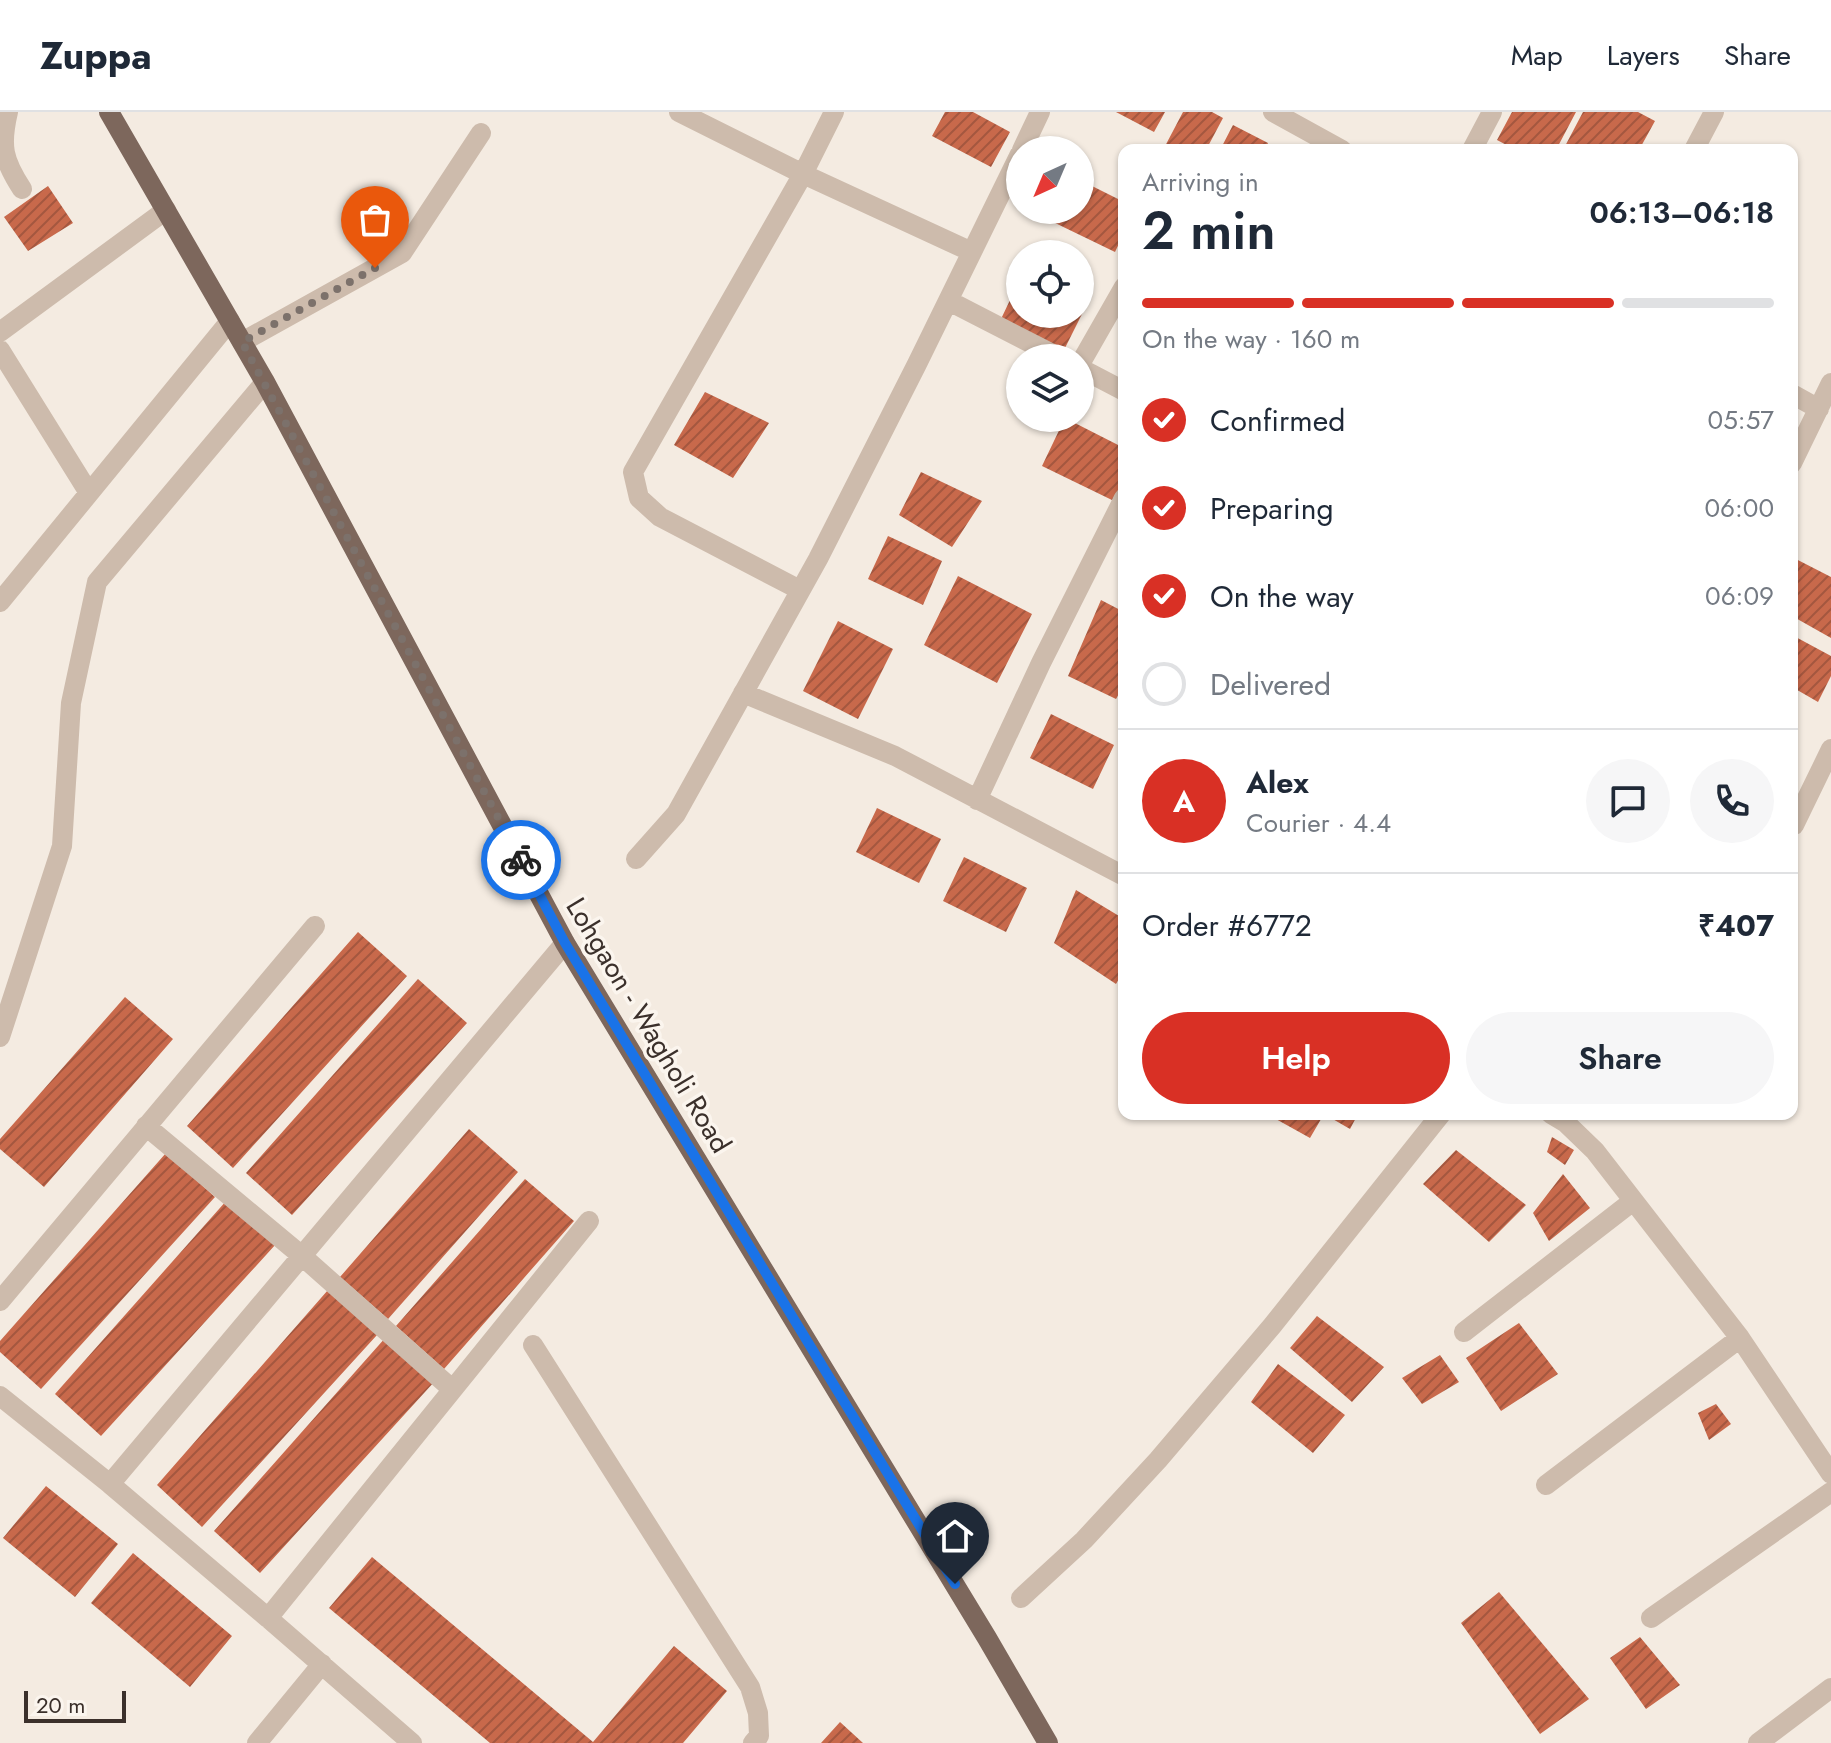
<!DOCTYPE html>
<html lang="en">
<head>
<meta charset="utf-8">
<style>
  :root { --surface:#fff; --page:#f6f6f7; --text:#1f2937; --muted:#747a83; --line:#e0e1e3; --accent:#d93025 }
  body { margin:0; font-family:Jost,sans-serif; background:var(--page); color:var(--text); height:100vh; display:flex; flex-direction:column; font-size:30px; white-space:nowrap }
  * { box-sizing:border-box; margin:0 }
  p { font-size:26px; color:var(--muted) }
  .icon { flex:none; width:44px; height:44px; fill:none; stroke:currentColor; stroke-width:2; stroke-linecap:round; stroke-linejoin:round }
  .map { position:relative; flex:1; overflow:hidden }
  .drawer { position:absolute; left:1118px; top:32px; width:680px; height:976px; display:flex; flex-direction:column; background:var(--surface); border-radius:16px; box-shadow:0 2px 6px #0004 }
  .drawer>* { flex:none }
  .needle { width:52px; rotate:224deg }
  .controls { position:absolute; left:1006px; top:24px; display:grid; gap:16px }
  .controls a { display:grid; place-items:center; width:88px; height:88px; border-radius:50%; background:var(--surface); box-shadow:0 2px 6px #0004; font-size:40px }
  .scale { position:absolute; left:24px; bottom:20px; width:102px; box-sizing:border-box; padding-left:8px; border:4px solid #3b302b; border-top:0; font-size:22px; line-height:28px; white-space:nowrap; color:#3b302b; -webkit-text-stroke:6px #fbf5ee; paint-order:stroke }
  .pin { position:absolute; display:grid; place-items:center; width:68px; height:68px; color:#fff; margin:-82px -34px; border-radius:50% 50% 50% 0; rotate:-45deg; box-shadow:0 0 8px #0007 }
  .pin .icon { rotate:45deg }
  .courier { position:absolute; display:grid; place-items:center; width:80px; height:80px; margin:-40px; border:6px solid #1a73e8; border-radius:50%; background:#fff; color:#222; box-shadow:0 2px 10px #0007 }
  .summary em { font-style:normal; font-weight:600 }
  .summary div { display:flex; flex-direction:column-reverse }
  .summary { display:flex; align-items:center; justify-content:space-between; height:136px; padding:0 24px }
  h1 { font-size:52px; font-weight:600; line-height:60px }
  .bar { display:grid; grid-template-columns:repeat(4,1fr); gap:12px 8px; align-content:center; height:96px; padding:0 24px }
  .bar i { height:10px; border-radius:6px; background:var(--line) }
  .bar .selected { background:var(--accent) }
  .bar p { grid-column:span 4 }
  .line { display:flex; align-items:center; gap:20px; padding:0 24px; border-top:2px solid var(--line) }
  .line div { flex:1 }
  .round { display:grid; place-items:center; flex:none; width:84px; height:84px; border-radius:42px; background:var(--page) }
  ol { padding:0 24px; list-style:none }
  li { display:flex; align-items:center; gap:24px; height:88px }
  li p { margin-inline-start:auto }
  li .icon { padding:8px; border-radius:50%; background:var(--accent); color:#fff; stroke-width:4 }
  li:last-child { color:var(--muted) }
  li i { width:44px; height:44px; border:4px solid var(--line); border-radius:50% }
  .cta { display:flex; gap:16px; margin-top:auto; padding:16px 24px }
  .cta a { flex:1; height:92px; border-radius:48px; background:var(--accent); color:#fff; font-size:32px; font-weight:600; line-height:92px; text-align:center }
  .cta a+a { background:var(--page); color:var(--text) }
  header { display:flex; align-items:center; gap:48px; box-sizing:border-box; height:112px; padding:0 40px; background:var(--surface); border-bottom:2px solid var(--line) }
  header strong { font-size:38px }
  nav { display:flex; gap:44px; margin-inline-start:auto; font-size:28px }
  .map>svg:first-child { display:block }
</style>
</head>
<body>
<header>
<strong>Zuppa</strong>
<nav><a>Map</a><a>Layers</a><a>Share</a></nav>
</header>
<div class="map">
<svg width="1831" height="1631" viewBox="0 0 1831 1631">
  <defs>
    <pattern id="building-hatch" width="6" height="6" patternUnits="userSpaceOnUse" patternTransform="scale(2)"><rect width="6" height="6" fill="#c8694b"/><path d="M-1 1l2-2M0 6l6-6M5 7l2-2" fill="none" stroke="#a4573f"/></pattern>
  </defs>
  <rect width="100%" height="100%" fill="#f4ebe1"/>
  <path fill="url(#building-hatch)" d="M945,0H973L1010,20L991,55L932,24Z
    M1116,0H1165L1154,20Z
    M1183,0H1212L1223,6L1206,38H1163Z
    M1512,0H1576L1556,38H1516L1497,28Z
    M1583,0H1638L1655,9L1639,38H1563Z
    M1233,13L1268,31L1265,38H1220Z
    M1080,68L1124,90V121L1115,140L1051,109L1056,98H1080Z
    M48,74L73,111L28,139L4,105Z
    M1020,167V202H1080V191L1086,194L1064,238L1001,207Z
    M705,280L769,311L733,366L674,333Z
    M1065,306L1124,336V369L1114,389L1042,354Z
    M921,360L982,389L952,435L899,403Z
    M888,424L942,449L923,493L868,467Z
    M1792,445L1831,465V526L1792,504Z
    M958,464L1032,502L997,571L924,533Z
    M1101,488L1124,500V573L1116,587L1068,564Z
    M838,509L893,537L858,607L803,579Z
    M1792,523L1831,544V564L1818,590L1792,575Z
    M1051,602L1114,633L1093,677L1030,646Z
    M877,696L941,727L919,771L856,740Z
    M964,745L1027,776L1006,820L943,789Z
    M1076,778L1124,807V858L1116,872L1054,831Z
    M358,820L407,864L233,1056L187,1014Z
    M418,867L467,911L292,1103L246,1061Z
    M125,885L173,927L44,1075L0,1037V1027Z
    M1267,1002H1358L1350,1017L1324,1002L1310,1026Z
    M469,1017L518,1060L388,1207L340,1165Z
    M1552,1025L1574,1038L1565,1053L1547,1040Z
    M1456,1038L1526,1093L1489,1130L1423,1072Z
    M166,1041L215,1085L41,1277L0,1240V1229Z
    M1563,1062L1590,1096L1549,1129L1533,1101Z
    M525,1067L574,1109L444,1257L396,1214Z
    M227,1088L276,1132L101,1324L55,1282Z
    M328,1178L377,1223L202,1415L157,1373Z
    M1317,1204L1384,1255L1352,1290L1290,1236Z
    M1519,1211L1558,1262L1501,1299L1466,1246Z
    M386,1225L435,1269L260,1461L214,1419Z
    M1440,1243L1459,1270L1422,1292L1402,1266Z
    M1278,1252L1345,1303L1313,1341L1251,1290Z
    M1716,1292L1731,1312L1709,1328L1698,1301Z
    M46,1374L118,1432L75,1485L3,1426Z
    M133,1441L232,1524L190,1575L91,1491Z
    M372,1445L593,1630L674,1534L727,1579L683,1631H490L329,1496Z
    M1499,1480L1589,1587L1540,1622L1461,1511Z
    M1640,1525L1680,1573L1646,1597L1610,1546Z
    M840,1610L863,1631H821Z"/>
  <g fill="none" stroke-linecap="round" stroke-linejoin="round">
    <path stroke="#cdbbac" stroke-width="20" d="M8,0C0,34 3,48 22,77
      M679,0L803,62L972,140
      M1273,0L1342,38
      M1022,38L1040,0
      M1472,38L1492,0
      M1694,38L1714,0
      M949,189L1060,246
      M0,220L166,98
      M242,230L402,141L481,21
      M0,238L89,381
      M1080,252L1124,175
      M1080,256L1124,279
      M1792,282L1819,297
      M1792,351L1831,271
      M800,478L660,405L639,386L633,360L803,62L834,0
      M0,490L230,209
      M743,581L895,644L1124,764
      M977,688L1041,551L1124,386
      M1794,713L1831,637
      M636,747L676,702L818,447L917,252L1020,42
      M565,831L110,1372L268,1506L589,1109
      M0,925L62,734L71,591L97,470L265,270
      M1551,1002L1566,1011L1595,1039L1740,1226L1831,1362
      M146,1014L302,1144L452,1277
      M0,1189L315,814
      M1464,1220L1633,1089
      M533,1233L750,1575L758,1601L759,1624L753,1631
      M0,1284L110,1372
      M1546,1373L1740,1226
      M1021,1486L1084,1428L1158,1348L1272,1214L1441,1002
      M268,1506L412,1631
      M1651,1506L1831,1380
      M257,1631L322,1552
      M1758,1631L1831,1576"/>
    <path stroke="#7d675c" stroke-width="20" d="M109,0L265,270L565,831L987,1526L1048,1631"/>
  </g>
  <g fill="none" stroke-linecap="round" stroke-linejoin="round">
    <path stroke="#7c716b" stroke-width="8" stroke-dasharray="0 14.4" d="M375,156L242,230L521,748"/>
    <path stroke="#1a73e8" stroke-width="10" d="M521,748L565,831L955,1472"/>
  </g>
  <g text-anchor="middle" stroke-width="7" stroke-linejoin="round" paint-order="stroke">
    <g font-size="28" fill="#3b302b" stroke="#fbf5ee">
      <text transform="translate(649 913) rotate(59)" y="10">Lohgaon - Wagholi Road</text>
    </g>
  </g>
</svg>
<div class="controls">
<a><svg class="needle" viewBox="-14 -14 28 28"><path d="M0-13l5 13h-10z" fill="#e53935"/><path d="M0 13l5-13h-10z" fill="#747a83"/></svg></a>
<a><svg class="icon" aria-label="locate" viewBox="0 0 24 24"><circle cx="12" cy="12" r="6"/><path d="M12 2v4M12 18v4M2 12h4M18 12h4"/></svg></a>
<a><svg class="icon" aria-label="layers" viewBox="0 0 24 24"><path d="M12 4l9 5-9 5-9-5zM3 14l9 5 9-5"/></svg></a>
</div>
<div class="scale">20 m</div>
<div class="pin" style="left:375px;top:156px;background:#ea580c"><svg class="icon" aria-label="bag" viewBox="0 0 24 24"><path d="M5 8h14l-1 12H6zM9 8a3 3 0 0 1 6 0"/></svg></div>
<div class="pin" style="left:955px;top:1472px;background:#1f2937"><svg class="icon" aria-label="home" viewBox="0 0 24 24"><path d="M3 11l9-7 9 7M6 9v11h12V9"/></svg></div>
<div class="courier" style="left:521px;top:748px"><svg class="icon" aria-label="bike" viewBox="0 0 24 24"><circle cx="6" cy="16" r="4"/><circle cx="18" cy="16" r="4"/><path d="M6 16l4-8h5l3 8M10 8l3 8H6M13 5h3"/></svg></div>
<section class="drawer">
<div class="summary"><div><h1>2 min</h1><p>Arriving in</p></div><em>06:13–06:18</em></div>
<div class="bar"><i class="selected"></i><i class="selected"></i><i class="selected"></i><i></i><p>On the way · 160 m</p></div>
<ol>
<li><svg class="icon" aria-label="check" viewBox="0 0 24 24"><path d="M5 12l5 5 9-10"/></svg>Confirmed<p>05:57</p></li>
<li><svg class="icon" aria-label="check" viewBox="0 0 24 24"><path d="M5 12l5 5 9-10"/></svg>Preparing<p>06:00</p></li>
<li><svg class="icon" aria-label="check" viewBox="0 0 24 24"><path d="M5 12l5 5 9-10"/></svg>On the way<p>06:09</p></li>
<li><i></i>Delivered</li>
</ol>
<div class="line" style="height:144px"><b class="round" style="background:var(--accent);color:#fff">A</b><div><b>Alex</b><p>Courier · 4.4</p></div><a class="round"><svg class="icon" aria-label="chat" viewBox="0 0 24 24"><path d="M4 5h16v11H9l-5 4z"/></svg></a><a class="round"><svg class="icon" aria-label="phone" viewBox="0 0 24 24"><path d="M5 4h4l2 5-3 2q2 4 5 5l2-3 5 2v4C11 20 4 13 5 4z"/></svg></a></div>
<div class="line" style="height:104px"><div>Order #6772</div><b>₹407</b></div>
<div class="cta"><a>Help</a><a>Share</a></div>
</section>
</div>
</body>
</html>
